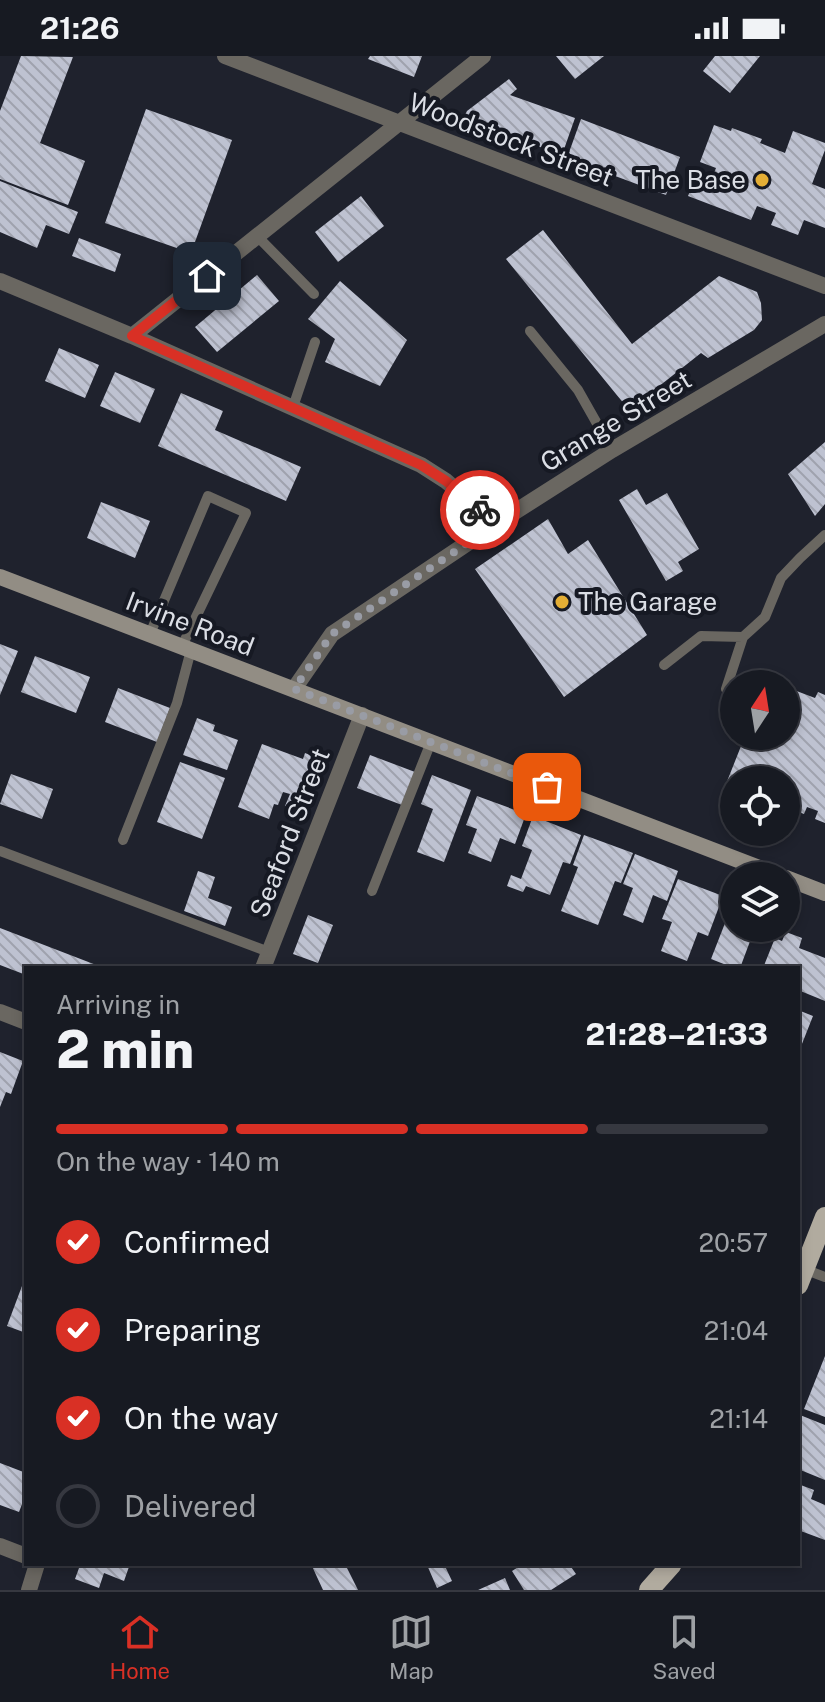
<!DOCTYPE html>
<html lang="en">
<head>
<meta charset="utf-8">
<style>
  :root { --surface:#171a22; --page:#24272f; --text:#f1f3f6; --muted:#9ea1a5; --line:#363840; --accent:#d93025 }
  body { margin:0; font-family:"Public Sans",sans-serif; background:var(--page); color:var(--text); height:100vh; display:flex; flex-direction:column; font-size:30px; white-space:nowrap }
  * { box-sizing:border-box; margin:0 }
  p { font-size:26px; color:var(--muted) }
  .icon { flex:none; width:44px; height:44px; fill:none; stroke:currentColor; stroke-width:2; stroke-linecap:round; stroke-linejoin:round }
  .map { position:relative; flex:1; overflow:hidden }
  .sheet { position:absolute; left:24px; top:910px; width:776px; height:600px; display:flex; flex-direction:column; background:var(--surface); border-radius:0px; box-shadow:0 4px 12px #0003,0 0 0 2px var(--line) }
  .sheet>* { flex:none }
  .needle { width:52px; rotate:12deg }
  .tools { position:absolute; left:720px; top:614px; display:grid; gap:16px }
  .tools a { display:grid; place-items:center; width:80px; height:80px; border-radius:50%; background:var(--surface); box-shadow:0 4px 12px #0003,0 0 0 2px var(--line); font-size:40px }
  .pin { position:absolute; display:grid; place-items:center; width:68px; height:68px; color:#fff; margin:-34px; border-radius:16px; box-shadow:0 4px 12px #0006 }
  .courier { position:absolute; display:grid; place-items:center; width:80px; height:80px; margin:-40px; border:6px solid #d93025; border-radius:50%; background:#fff; color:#222; box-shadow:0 2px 10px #0007 }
  .headline em { font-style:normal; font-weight:800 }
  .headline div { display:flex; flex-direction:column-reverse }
  .headline { display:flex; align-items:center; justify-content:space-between; height:136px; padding:0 32px }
  h1 { font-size:52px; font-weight:800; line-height:60px }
  .bar { display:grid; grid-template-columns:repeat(4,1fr); gap:12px 8px; align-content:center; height:96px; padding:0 32px }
  .bar i { height:10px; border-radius:6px; background:var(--line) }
  .bar .active { background:var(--accent) }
  .bar p { grid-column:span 4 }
  ol { padding:0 32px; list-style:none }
  li { display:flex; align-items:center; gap:24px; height:88px }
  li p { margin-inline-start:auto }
  li .icon { padding:8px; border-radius:50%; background:var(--accent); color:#fff; stroke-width:4 }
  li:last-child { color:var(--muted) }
  li i { width:44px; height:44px; border:4px solid var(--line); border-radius:50% }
  .status { display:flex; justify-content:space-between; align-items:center; height:56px; padding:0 40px; background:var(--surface); direction:ltr }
  .status svg { height:22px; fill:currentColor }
  .tabs { display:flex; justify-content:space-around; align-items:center; height:112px; border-top:2px solid var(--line); background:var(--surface); font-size:22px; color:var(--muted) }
  .tabs a { display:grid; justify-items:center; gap:4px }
  .tabs .active { color:var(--accent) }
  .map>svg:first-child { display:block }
</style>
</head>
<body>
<div class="status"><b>21:26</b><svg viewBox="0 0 49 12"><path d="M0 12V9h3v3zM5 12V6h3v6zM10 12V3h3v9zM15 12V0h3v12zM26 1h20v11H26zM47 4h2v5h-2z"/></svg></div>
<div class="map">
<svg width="825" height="1534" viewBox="0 0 825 1534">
  <defs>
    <pattern id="building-back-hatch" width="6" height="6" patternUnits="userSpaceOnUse" patternTransform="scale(2)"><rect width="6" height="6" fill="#bec2d1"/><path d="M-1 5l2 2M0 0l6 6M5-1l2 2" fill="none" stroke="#9fa2ae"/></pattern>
  </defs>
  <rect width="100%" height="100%" fill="#1f222d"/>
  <path fill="url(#building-back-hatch)" d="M21,0L73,1L40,87L85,105L68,149L0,123V55Z
    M370,0H422L414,21L368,3Z
    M556,0H604L575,23Z
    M715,0H760L730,37L703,15Z
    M509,23L517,33L510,39L575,62L562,99L469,65L465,59L467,55Z
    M146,53L232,84L191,197L105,167Z
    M581,63L680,101L666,139L567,102Z
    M714,69L731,75L732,72L762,83L760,87L785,97L793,75L825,87V94L812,128L825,133V172L804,164L798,179L771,169L776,157L757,150L751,164L688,140L696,121L710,127L716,112L700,106Z
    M0,125L78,156L69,178L46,169L37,192L0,176Z
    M361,140L384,170L338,206L315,176Z
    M543,174L632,288L719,220L757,236L761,247L762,264L754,274L708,302L701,297L629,354L506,203Z
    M79,182L121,198L115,216L72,200Z
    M257,219L279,245L217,296L195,271Z
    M340,225L407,284L380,330L325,306L335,283L308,263Z
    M59,292L99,309L85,342L45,325Z
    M115,316L155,333L140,367L100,350Z
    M181,337L223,355L215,374L301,411L286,445L158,390Z
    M825,386V448L815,460L788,418Z
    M637,433L646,449L667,437L699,493L678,506L683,515L666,525L619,444Z
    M101,446L150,465L135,502L87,482Z
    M548,463L568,498L588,484L647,579L564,641L475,513Z
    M0,588L18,595L0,639Z
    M35,600L90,621L76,657L21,636Z
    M786,631L815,642L818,636L825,639V767L815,763L818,755L807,751L804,758L786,751V724H734V731L726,728L745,680H786Z
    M118,632L170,652L157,686L105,666Z
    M197,662L215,669L213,675L238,684L227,714L183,699Z
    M262,688L303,703L305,697L320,703L301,756L285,750L290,738L283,736L278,749L274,748L269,763L238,751Z
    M370,699L415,716L402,749L357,732Z
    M180,706L225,722L202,783L157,766Z
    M11,718L53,733L42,763L0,748Z
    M432,719L471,734L444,806L417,796L433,753L421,748Z
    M477,740L526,758L515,788L500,782L491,806L468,797L477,773L466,769Z
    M533,760L581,779L570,808L563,806L550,839L526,830L523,836L507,830L511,819L521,823L532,794L522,790Z
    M584,779L633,797L621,827L615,825L598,869L561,855L578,811L573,809Z
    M635,798L678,815L667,845L653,839L643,867L623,859L633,832L623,828Z
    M198,815L215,821L208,842L232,851L225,870L184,855Z
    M678,823L723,840L708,880L698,876L687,905L661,895L672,866L662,863Z
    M308,859L333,869L318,907L293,898Z
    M727,862L734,864V872H755L740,912H734L711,903Z
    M0,872L104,912H26V919L0,909Z
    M786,876L802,882L799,892L825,902V945L798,934V912H763L775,882L782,885Z
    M798,954L813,960L798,998Z
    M0,996L23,1005L11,1038L6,1036L0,1051Z
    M22,1230L26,1231V1277L7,1270Z
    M825,1300V1361L804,1353Z
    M800,1359L825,1369V1424L798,1413V1363Z
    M0,1407L26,1417V1438L19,1456L0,1449Z
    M798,1428L814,1434L811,1443L825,1449V1484L798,1474Z
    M69,1508H130L124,1525L104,1517L99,1532L75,1523L79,1512Z
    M311,1508H345L358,1534H323Z
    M429,1508H444L452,1525L437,1532L427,1509Z
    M523,1508H569L576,1518L551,1534H524L512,1515Z
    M505,1522L510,1534H478Z"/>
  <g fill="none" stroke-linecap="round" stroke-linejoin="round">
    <path stroke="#6a6761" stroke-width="10" d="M257,180L314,238
      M530,275L578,334L612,394
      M293,351L315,286
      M150,578L208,440L246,457L182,590
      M664,609L701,580L743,581
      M726,633L743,581L765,561L781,522L800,502L825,479
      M123,784L177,647L191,594
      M0,795L269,896
      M372,835L431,686
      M804,1213L825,1221"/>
    <path stroke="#6a6761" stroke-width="16" d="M225,0L825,230
      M0,225L132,280L421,409L446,425L496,468
      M132,280L483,0
      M294,633L332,578L496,468L612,394L825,268
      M263,912L362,659
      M0,956L26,966
      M0,1490L26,1500
      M29,1534L37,1508"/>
    <path stroke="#928d84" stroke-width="16" d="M0,521L780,820
      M786,822L825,837"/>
    <path stroke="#b1ab9f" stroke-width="20" d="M798,1229L825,1161
      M649,1534L672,1508"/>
  </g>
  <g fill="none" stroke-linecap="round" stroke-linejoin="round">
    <path stroke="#999ca5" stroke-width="8" stroke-dasharray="0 14.4" d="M480,454L496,468L332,578L294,633L547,731"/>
    <path stroke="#d93025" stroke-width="10" d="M207,220L132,280L421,409L446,425L480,454"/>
  </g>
  <g fill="#e4ae35" stroke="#161923" stroke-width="3">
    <circle cx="762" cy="124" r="8"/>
    <circle cx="562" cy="546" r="8"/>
  </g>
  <g text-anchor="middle" stroke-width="8" stroke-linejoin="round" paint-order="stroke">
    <g font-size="26" fill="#dbdee5" stroke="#161923">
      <text transform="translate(511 84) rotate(21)" y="9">Woodstock Street</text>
      <text transform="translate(616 365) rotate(-31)" y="9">Grange Street</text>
      <text transform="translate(190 568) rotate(21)" y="9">Irvine Road</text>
      <text transform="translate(290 777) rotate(-69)" y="9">Seaford Street</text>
    </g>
    <g font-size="26" fill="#dbdee5" stroke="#161923" text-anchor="end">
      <text x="746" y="133">The Base</text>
      <text x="578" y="555" text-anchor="start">The Garage</text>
    </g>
  </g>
</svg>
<div class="tools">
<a><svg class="needle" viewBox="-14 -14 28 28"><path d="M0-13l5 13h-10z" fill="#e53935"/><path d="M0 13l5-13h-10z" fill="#9ea1a5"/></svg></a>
<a><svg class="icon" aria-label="locate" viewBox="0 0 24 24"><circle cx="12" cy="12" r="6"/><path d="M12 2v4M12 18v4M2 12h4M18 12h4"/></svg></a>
<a><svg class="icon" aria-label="layers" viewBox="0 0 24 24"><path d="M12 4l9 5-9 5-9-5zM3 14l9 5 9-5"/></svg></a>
</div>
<div class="pin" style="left:547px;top:731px;background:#ea580c"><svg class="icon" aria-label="bag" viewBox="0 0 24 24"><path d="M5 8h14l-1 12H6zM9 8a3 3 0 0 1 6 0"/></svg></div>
<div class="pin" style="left:207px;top:220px;background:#1f2937"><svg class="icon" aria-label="home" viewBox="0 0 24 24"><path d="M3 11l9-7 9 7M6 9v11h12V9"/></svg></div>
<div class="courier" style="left:480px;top:454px"><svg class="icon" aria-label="bike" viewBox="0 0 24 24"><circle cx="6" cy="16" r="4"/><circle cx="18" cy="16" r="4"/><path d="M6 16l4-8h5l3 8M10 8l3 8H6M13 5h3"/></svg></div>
<section class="sheet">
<div class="headline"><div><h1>2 min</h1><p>Arriving in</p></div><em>21:28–21:33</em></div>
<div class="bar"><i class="active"></i><i class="active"></i><i class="active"></i><i></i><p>On the way · 140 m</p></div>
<ol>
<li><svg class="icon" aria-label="check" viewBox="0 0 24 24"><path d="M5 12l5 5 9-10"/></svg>Confirmed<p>20:57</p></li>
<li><svg class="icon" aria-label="check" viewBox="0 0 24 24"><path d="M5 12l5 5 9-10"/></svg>Preparing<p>21:04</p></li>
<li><svg class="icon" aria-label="check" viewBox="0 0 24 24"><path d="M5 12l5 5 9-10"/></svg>On the way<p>21:14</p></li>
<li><i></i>Delivered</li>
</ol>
</section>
</div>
<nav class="tabs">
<a class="active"><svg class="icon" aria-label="home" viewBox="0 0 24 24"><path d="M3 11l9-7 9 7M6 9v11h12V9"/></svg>Home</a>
<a><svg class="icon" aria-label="map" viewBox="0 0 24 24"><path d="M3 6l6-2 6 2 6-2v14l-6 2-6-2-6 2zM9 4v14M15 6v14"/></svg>Map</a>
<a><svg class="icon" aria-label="saved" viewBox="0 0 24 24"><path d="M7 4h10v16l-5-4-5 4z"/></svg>Saved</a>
</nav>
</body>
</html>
